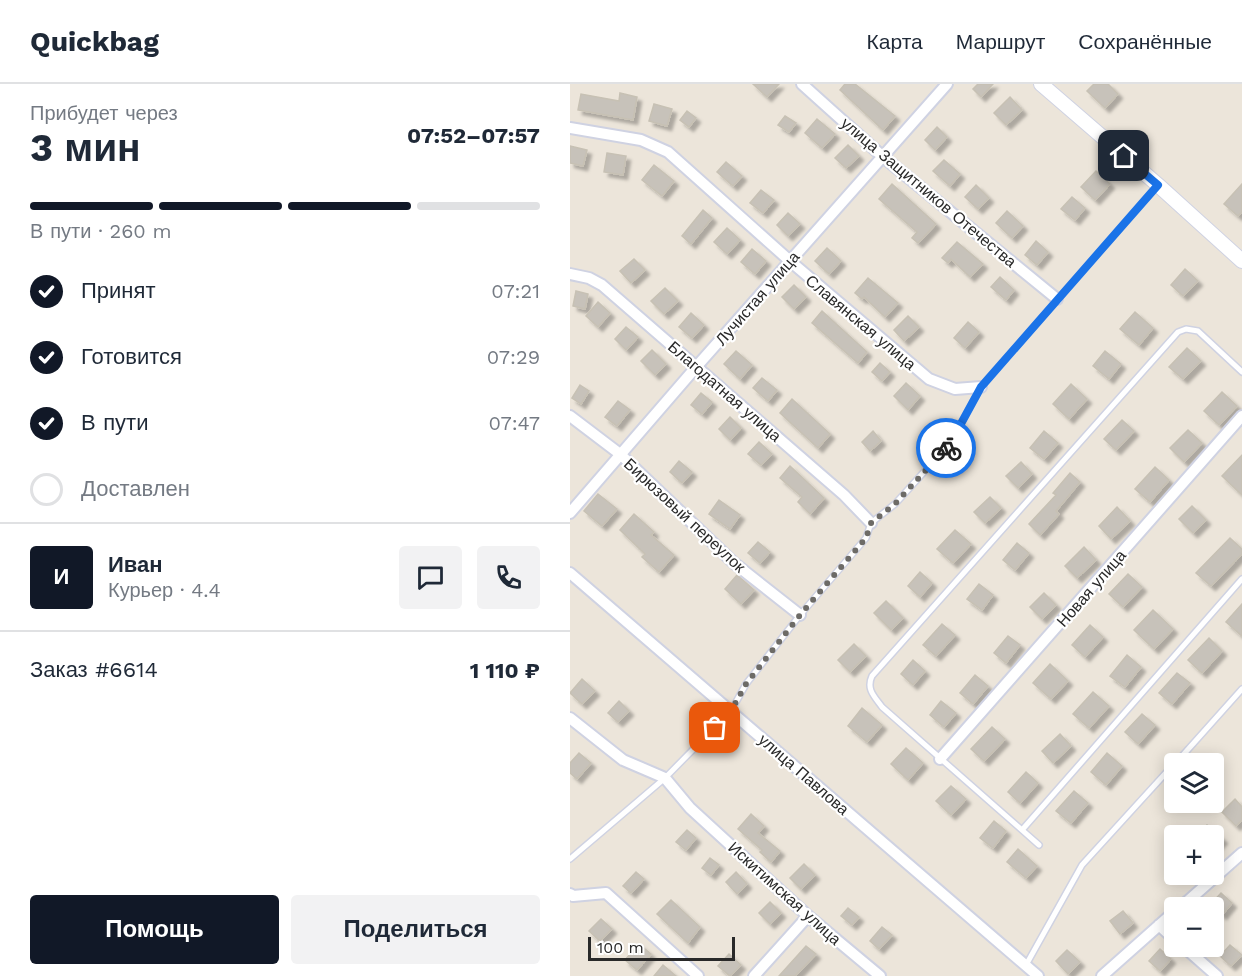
<!DOCTYPE html>
<html lang="ru">
<head>
<meta charset="utf-8">
<style>
  :root { --surface:#fff; --page:#f2f2f3; --text:#1f2937; --muted:#747a83; --line:#e0e1e3; --accent:#111827 }
  body { margin:0; font-family:"Work Sans",sans-serif; background:var(--page); color:var(--text); height:100vh; display:flex; flex-direction:column; font-size:22px; white-space:nowrap }
  * { box-sizing:border-box; margin:0 }
  p { font-size:20px; color:var(--muted) }
  .icon { flex:none; width:33px; height:33px; fill:none; stroke:currentColor; stroke-width:2; stroke-linecap:round; stroke-linejoin:round }
  .map { position:relative; flex:1; overflow:hidden }
  .drawer { display:flex; flex-direction:column; background:var(--surface); width:570px }
  .drawer>* { flex:none }
  .buttons { position:absolute; left:594px; top:669px; display:grid; gap:12px }
  .buttons a { display:grid; place-items:center; width:60px; height:60px; border-radius:6px; background:var(--surface); box-shadow:0 3px 15px #0003; font-size:30px }
  .scale { position:absolute; left:18px; bottom:15px; width:147px; box-sizing:border-box; padding-left:6px; border:3px solid #292929; border-top:0; font-size:16px; line-height:21px; white-space:nowrap; color:#292929; -webkit-text-stroke:4px #fff; paint-order:stroke }
  .pin { position:absolute; display:grid; place-items:center; width:51px; height:51px; color:#fff; margin:-26px; border-radius:12px; box-shadow:0 3px 9px #0006 }
  .courier { position:absolute; display:grid; place-items:center; width:60px; height:60px; margin:-30px; border:4px solid #1a73e8; border-radius:50%; background:#fff; color:#222; box-shadow:0 2px 8px #0007 }
  .headline em { font-style:normal; font-weight:700 }
  .headline div { display:flex; flex-direction:column-reverse }
  .headline { display:flex; align-items:center; justify-content:space-between; height:102px; padding:0 30px }
  h1 { font-size:39px; font-weight:700; line-height:45px }
  .bar { display:grid; grid-template-columns:repeat(4,1fr); gap:9px 6px; align-content:center; height:72px; padding:0 30px }
  .bar i { height:8px; border-radius:4px; background:var(--line) }
  .bar .current { background:var(--accent) }
  .bar p { grid-column:span 4 }
  .line { display:flex; align-items:center; gap:15px; padding:0 30px; border-top:2px solid var(--line) }
  .line div { flex:1 }
  .round { display:grid; place-items:center; flex:none; width:63px; height:63px; border-radius:6px; background:var(--page) }
  ol { padding:0 30px; list-style:none }
  li { display:flex; align-items:center; gap:18px; height:66px }
  li p { margin-inline-start:auto }
  li .icon { padding:6px; border-radius:50%; background:var(--accent); color:#fff; stroke-width:4 }
  li:last-child { color:var(--muted) }
  li i { width:33px; height:33px; border:3px solid var(--line); border-radius:50% }
  .cta { display:flex; gap:12px; margin-top:auto; padding:12px 30px }
  .cta a { flex:1; height:69px; border-radius:6px; background:var(--accent); color:#fff; font-size:24px; font-weight:700; line-height:69px; text-align:center }
  .cta a+a { background:var(--page); color:var(--text) }
  header { display:flex; align-items:center; gap:36px; box-sizing:border-box; height:84px; padding:0 30px; background:var(--surface); border-bottom:2px solid var(--line) }
  header strong { font-size:28px }
  nav { display:flex; gap:33px; margin-inline-start:auto; font-size:21px }
  main { display:flex; flex:1; min-height:0 }
  .map>svg:first-child { display:block }
</style>
</head>
<body>
<header>
<strong>Quickbag</strong>
<nav><a>Карта</a><a>Маршрут</a><a>Сохранённые</a></nav>
</header>
<main>
<section class="drawer">
<div class="headline"><div><h1>3 мин</h1><p>Прибудет через</p></div><em>07:52–07:57</em></div>
<div class="bar"><i class="current"></i><i class="current"></i><i class="current"></i><i></i><p>В пути · 260 m</p></div>
<ol>
<li><svg class="icon" aria-label="check" viewBox="0 0 24 24"><path d="M5 12l5 5 9-10"/></svg>Принят<p>07:21</p></li>
<li><svg class="icon" aria-label="check" viewBox="0 0 24 24"><path d="M5 12l5 5 9-10"/></svg>Готовится<p>07:29</p></li>
<li><svg class="icon" aria-label="check" viewBox="0 0 24 24"><path d="M5 12l5 5 9-10"/></svg>В пути<p>07:47</p></li>
<li><i></i>Доставлен</li>
</ol>
<div class="line" style="height:108px"><b class="round" style="background:var(--accent);color:#fff">И</b><div><b>Иван</b><p>Курьер · 4.4</p></div><a class="round"><svg class="icon" aria-label="chat" viewBox="0 0 24 24"><path d="M4 5h16v11H9l-5 4z"/></svg></a><a class="round"><svg class="icon" aria-label="phone" viewBox="0 0 24 24"><path d="M5 4h4l2 5-3 2q2 4 5 5l2-3 5 2v4C11 20 4 13 5 4z"/></svg></a></div>
<div class="line" style="height:78px"><div>Заказ #6614</div><b>1 110 ₽</b></div>
<div class="cta"><a>Помощь</a><a>Поделиться</a></div>
</section>
<div class="map">
<svg width="672" height="892" viewBox="0 0 672 892">
  <defs>
    <filter id="shadow"><feDropShadow dx="4.5" dy="4.5" stdDeviation="1.5" flood-color="#0004"/></filter>
  </defs>
  <rect width="100%" height="100%" fill="#ece5da"/>
  <path fill="#c7c2ba" stroke="#c7c1b4" stroke-width="1.5" filter="url(#shadow)" d="M183,0H209L197,13Z
    M275,0H285L325,32L313,46L270,6Z
    M408,0H423L411,13L403,5Z
    M524,0H538L548,10L535,24L517,7Z
    M50,9L67,13L63,36L8,26L11,10L49,17Z
    M440,13L452,26L436,41L424,29Z
    M84,20L102,25L97,42L79,37Z
    M117,27L126,34L119,43L110,36Z
    M215,32L226,39L219,48L208,41Z
    M247,35L265,50L252,64L235,49Z
    M367,43L377,53L365,66L355,56Z
    M278,61L289,72L276,84L265,74Z
    M0,62L17,66L13,82L0,79Z
    M37,69L56,72L53,91L34,88Z
    M374,76L390,90L380,102L363,87Z
    M156,78L172,92L163,102L147,88Z
    M84,81L104,97L92,112L72,96Z
    M526,87L540,100L525,116L511,103Z
    M322,100L366,140L348,159L342,154L347,148L309,115Z
    M672,100V128L668,132L654,120Z
    M406,101L419,114L408,125L395,113Z
    M191,106L204,116L193,129L180,119Z
    M502,113L515,124L505,136L491,125Z
    M133,126L142,134L121,160L112,152Z
    M437,127L453,142L442,154L426,139Z
    M218,129L230,140L218,152L207,141Z
    M157,144L170,156L157,170L144,158Z
    M466,157L478,168L467,181L455,171Z
    M387,158L413,180L400,193L381,175L378,179L372,174Z
    M257,164L271,177L259,190L245,177Z
    M182,165L196,177L185,190L171,178Z
    M64,175L75,186L61,199L50,187Z
    M615,185L628,197L613,212L601,201Z
    M430,193L444,206L436,216L421,203Z
    M298,194L328,219L315,233L294,213L292,215L285,209Z
    M224,201L236,213L224,225L212,213Z
    M95,204L108,217L94,230L81,217Z
    M6,207L18,210L15,225L3,222Z
    M28,218L40,229L28,243L16,232Z
    M252,227L297,268L288,279L242,239Z
    M565,228L583,244L569,261L550,245Z
    M121,229L134,241L122,254L109,243Z
    M338,232L349,243L334,257L324,246Z
    M398,238L409,248L395,264L384,254Z
    M56,243L68,253L56,266L45,255Z
    M617,264L631,277L613,295L599,283Z
    M82,266L96,280L85,291L71,277Z
    M166,267L182,281L170,295L154,280Z
    M535,267L551,280L539,295L523,282Z
    M310,279L320,288L312,297L302,288Z
    M192,294L207,306L198,317L183,304Z
    M336,299L350,312L338,326L324,312Z
    M501,300L517,315L499,335L483,320Z
    M10,301L19,307L11,320L2,314Z
    M652,308L667,322L649,341L634,327Z
    M131,309L142,318L132,330L121,321Z
    M222,315L260,350L248,364L210,329Z
    M48,317L60,326L47,342L35,333Z
    M160,333L171,344L160,356L149,345Z
    M552,336L564,347L546,366L534,355Z
    M618,346L632,359L614,378L600,364Z
    M303,347L311,357L300,367L292,358Z
    M474,347L488,359L474,375L460,364Z
    M189,358L202,370L191,381L178,370Z
    M672,371V411L652,392Z
    M109,377L122,388L112,399L100,388Z
    M451,378L462,390L448,404L436,392Z
    M220,382L254,414L240,430L228,418L232,413L210,394Z
    M585,383L599,396L580,418L565,405Z
    M500,389L510,398L486,427L489,430L470,451L459,440L486,411L483,409Z
    M28,410L47,425L32,442L14,427Z
    M420,413L431,424L415,439L404,428Z
    M149,416L170,431L160,445L139,430Z
    M622,422L636,436L623,449L609,435Z
    M547,423L560,437L541,455L529,442Z
    M64,430L84,448L81,451L104,471L89,488L72,473L75,470L50,446Z
    M385,446L401,460L383,479L367,465Z
    M660,454L672,465V470L641,502L626,489Z
    M188,458L200,468L190,479L178,469Z
    M447,459L459,469L445,486L433,476Z
    M514,463L526,476L507,494L495,482Z
    M350,488L362,499L350,513L338,502Z
    M558,490L572,503L553,523L539,510Z
    M167,491L184,506L171,520L155,505Z
    M409,500L423,511L412,526L397,515Z
    M474,509L486,521L472,535L460,523Z
    M316,517L333,534L321,546L304,529Z
    M672,520V552L656,538Z
    M583,526L603,545L584,565L564,546Z
    M372,540L385,551L366,572L353,561Z
    M520,541L533,553L515,573L502,561Z
    M438,552L450,561L436,579L424,569Z
    M639,554L652,567L632,589L618,576Z
    M284,560L296,572L280,588L268,576Z
    M557,571L571,583L555,603L540,592Z
    M343,576L355,587L343,601L331,590Z
    M480,580L498,597L481,615L463,599Z
    M607,589L620,599L602,620L589,609Z
    M405,591L418,602L403,620L390,609Z
    M12,595L25,607L12,620L0,609Z
    M523,608L539,622L519,644L503,630Z
    M49,617L59,627L48,638L38,629Z
    M371,617L386,629L374,643L360,631Z
    M292,624L312,641L297,658L278,642Z
    M572,630L585,641L568,660L555,648Z
    M422,643L435,655L414,677L401,665Z
    M490,650L501,662L483,679L472,667Z
    M336,664L353,679L338,696L321,680Z
    M9,669L21,679L7,695L0,689V679Z
    M537,669L552,682L536,701L521,688Z
    M456,688L468,699L450,719L438,708Z
    M381,702L396,715L381,731L366,717Z
    M504,707L518,719L501,739L486,727Z
    M665,715L672,723V736L666,742L652,728Z
    M181,730L194,742L188,749L210,767L201,778L190,768L192,766L168,745Z
    M424,737L436,747L423,764L410,754Z
    M637,741L653,755L644,765V752H627Z
    M117,746L126,754L116,766L106,758Z
    M448,765L467,782L456,794L437,778Z
    M140,774L149,781L141,791L132,784Z
    M234,780L245,791L231,805L220,794Z
    M66,788L74,795L61,809L53,802Z
    M166,788L177,800L167,810L156,798Z
    M651,809L662,819L652,831L640,821Z
    M101,816L130,843L118,859L87,830Z
    M200,818L211,829L200,840L189,829Z
    M278,824L289,833L282,841L271,832Z
    M553,827L563,839L550,850L540,837Z
    M31,835L42,845L30,857L19,847Z
    M312,843L322,851L309,865L300,857Z
    M69,860L81,870L67,886L55,876Z
    M660,861L672,871L661,882L650,872Z
    M236,862L246,870L225,892H209Z
    M590,865L601,875L590,887L579,877Z
    M497,866L510,878L498,890L486,877Z
    M159,870L171,881L160,892L148,882Z
    M93,881L106,892H84Z"/>
  <g fill="none" stroke-linecap="round" stroke-linejoin="round">
    <defs>
      <path id="lane" d="M605,680L672,605
        M452,746L672,495
        M469,761L312,623C304,612 296,605 302,592L608,248L616,245L628,247L672,288
        M0,775L95,694L161,627L176,600L230,531L296,454L301,439L325,420L381,358L411,303L587,102
        M456,881L512,781L604,680"/>
      <path id="street" d="M232,0L312,72L487,215
        M0,44L71,56L98,68L220,177L359,295L385,305L411,303
        M0,190L19,194L32,201L274,411L301,439
        M0,332L50,370L164,479L230,531
        M0,429L127,282L377,0
        M0,489L468,892
        M0,634L53,676L95,694L120,724L238,832L310,892
        M370,675L672,332
        M0,810L3,812L36,809L128,892
        M610,824L672,769
        M589,841L604,855
        M613,862L647,892
        M184,892L238,832
        M532,892L604,828"/>
      <path id="secondary" d="M471,0L588,101L672,177"/>
    </defs>
    <use href="#lane" stroke="#cfd2e2" stroke-width="8"/>
    <use href="#street" stroke="#cfd2e2" stroke-width="14"/>
    <use href="#secondary" stroke="#cfd2e2" stroke-width="16"/>
    <use href="#lane" stroke="#fff" stroke-width="5"/>
    <use href="#street" stroke="#fff" stroke-width="10"/>
    <use href="#secondary" stroke="#fff" stroke-width="14"/>
  </g>
  <g fill="none" stroke-linecap="round" stroke-linejoin="round">
    <path stroke="#6d6b67" stroke-width="6" stroke-dasharray="0 10.8" d="M145,644L161,627L176,600L230,531L296,454L301,439L325,420L376,364"/>
    <path stroke="#1a73e8" stroke-width="8" d="M376,364L381,358L411,303L588,101L554,72"/>
  </g>
  <g text-anchor="middle" stroke-width="4.5" stroke-linejoin="round" paint-order="stroke">
    <g font-size="16" fill="#292929" stroke="#fff">
      <text transform="translate(359 108) rotate(40)" y="6">улица Защитников Отечества</text>
      <text transform="translate(187 214) rotate(-49)" y="6">Лучистая улица</text>
      <text transform="translate(291 238) rotate(40)" y="6">Славянская улица</text>
      <text transform="translate(155 307) rotate(41)" y="6">Благодатная улица</text>
      <text transform="translate(115 431) rotate(43)" y="6">Бирюзовый переулок</text>
      <text transform="translate(521 504) rotate(-49)" y="6">Новая улица</text>
      <text transform="translate(234 690) rotate(41)" y="6">улица Павлова</text>
      <text transform="translate(215 809) rotate(42)" y="6">Искитимская улица</text>
    </g>
  </g>
</svg>
<div class="buttons">
<a><svg class="icon" aria-label="layers" viewBox="0 0 24 24"><path d="M12 4l9 5-9 5-9-5zM3 14l9 5 9-5"/></svg></a>
<a>+</a>
<a>−</a>
</div>
<div class="scale">100 m</div>
<div class="pin" style="left:145px;top:644px;background:#ea580c"><svg class="icon" aria-label="bag" viewBox="0 0 24 24"><path d="M5 8h14l-1 12H6zM9 8a3 3 0 0 1 6 0"/></svg></div>
<div class="pin" style="left:554px;top:72px;background:#1f2937"><svg class="icon" aria-label="home" viewBox="0 0 24 24"><path d="M3 11l9-7 9 7M6 9v11h12V9"/></svg></div>
<div class="courier" style="left:376px;top:364px"><svg class="icon" aria-label="bike" viewBox="0 0 24 24"><circle cx="6" cy="16" r="4"/><circle cx="18" cy="16" r="4"/><path d="M6 16l4-8h5l3 8M10 8l3 8H6M13 5h3"/></svg></div>
</div>
</main>
</body>
</html>
